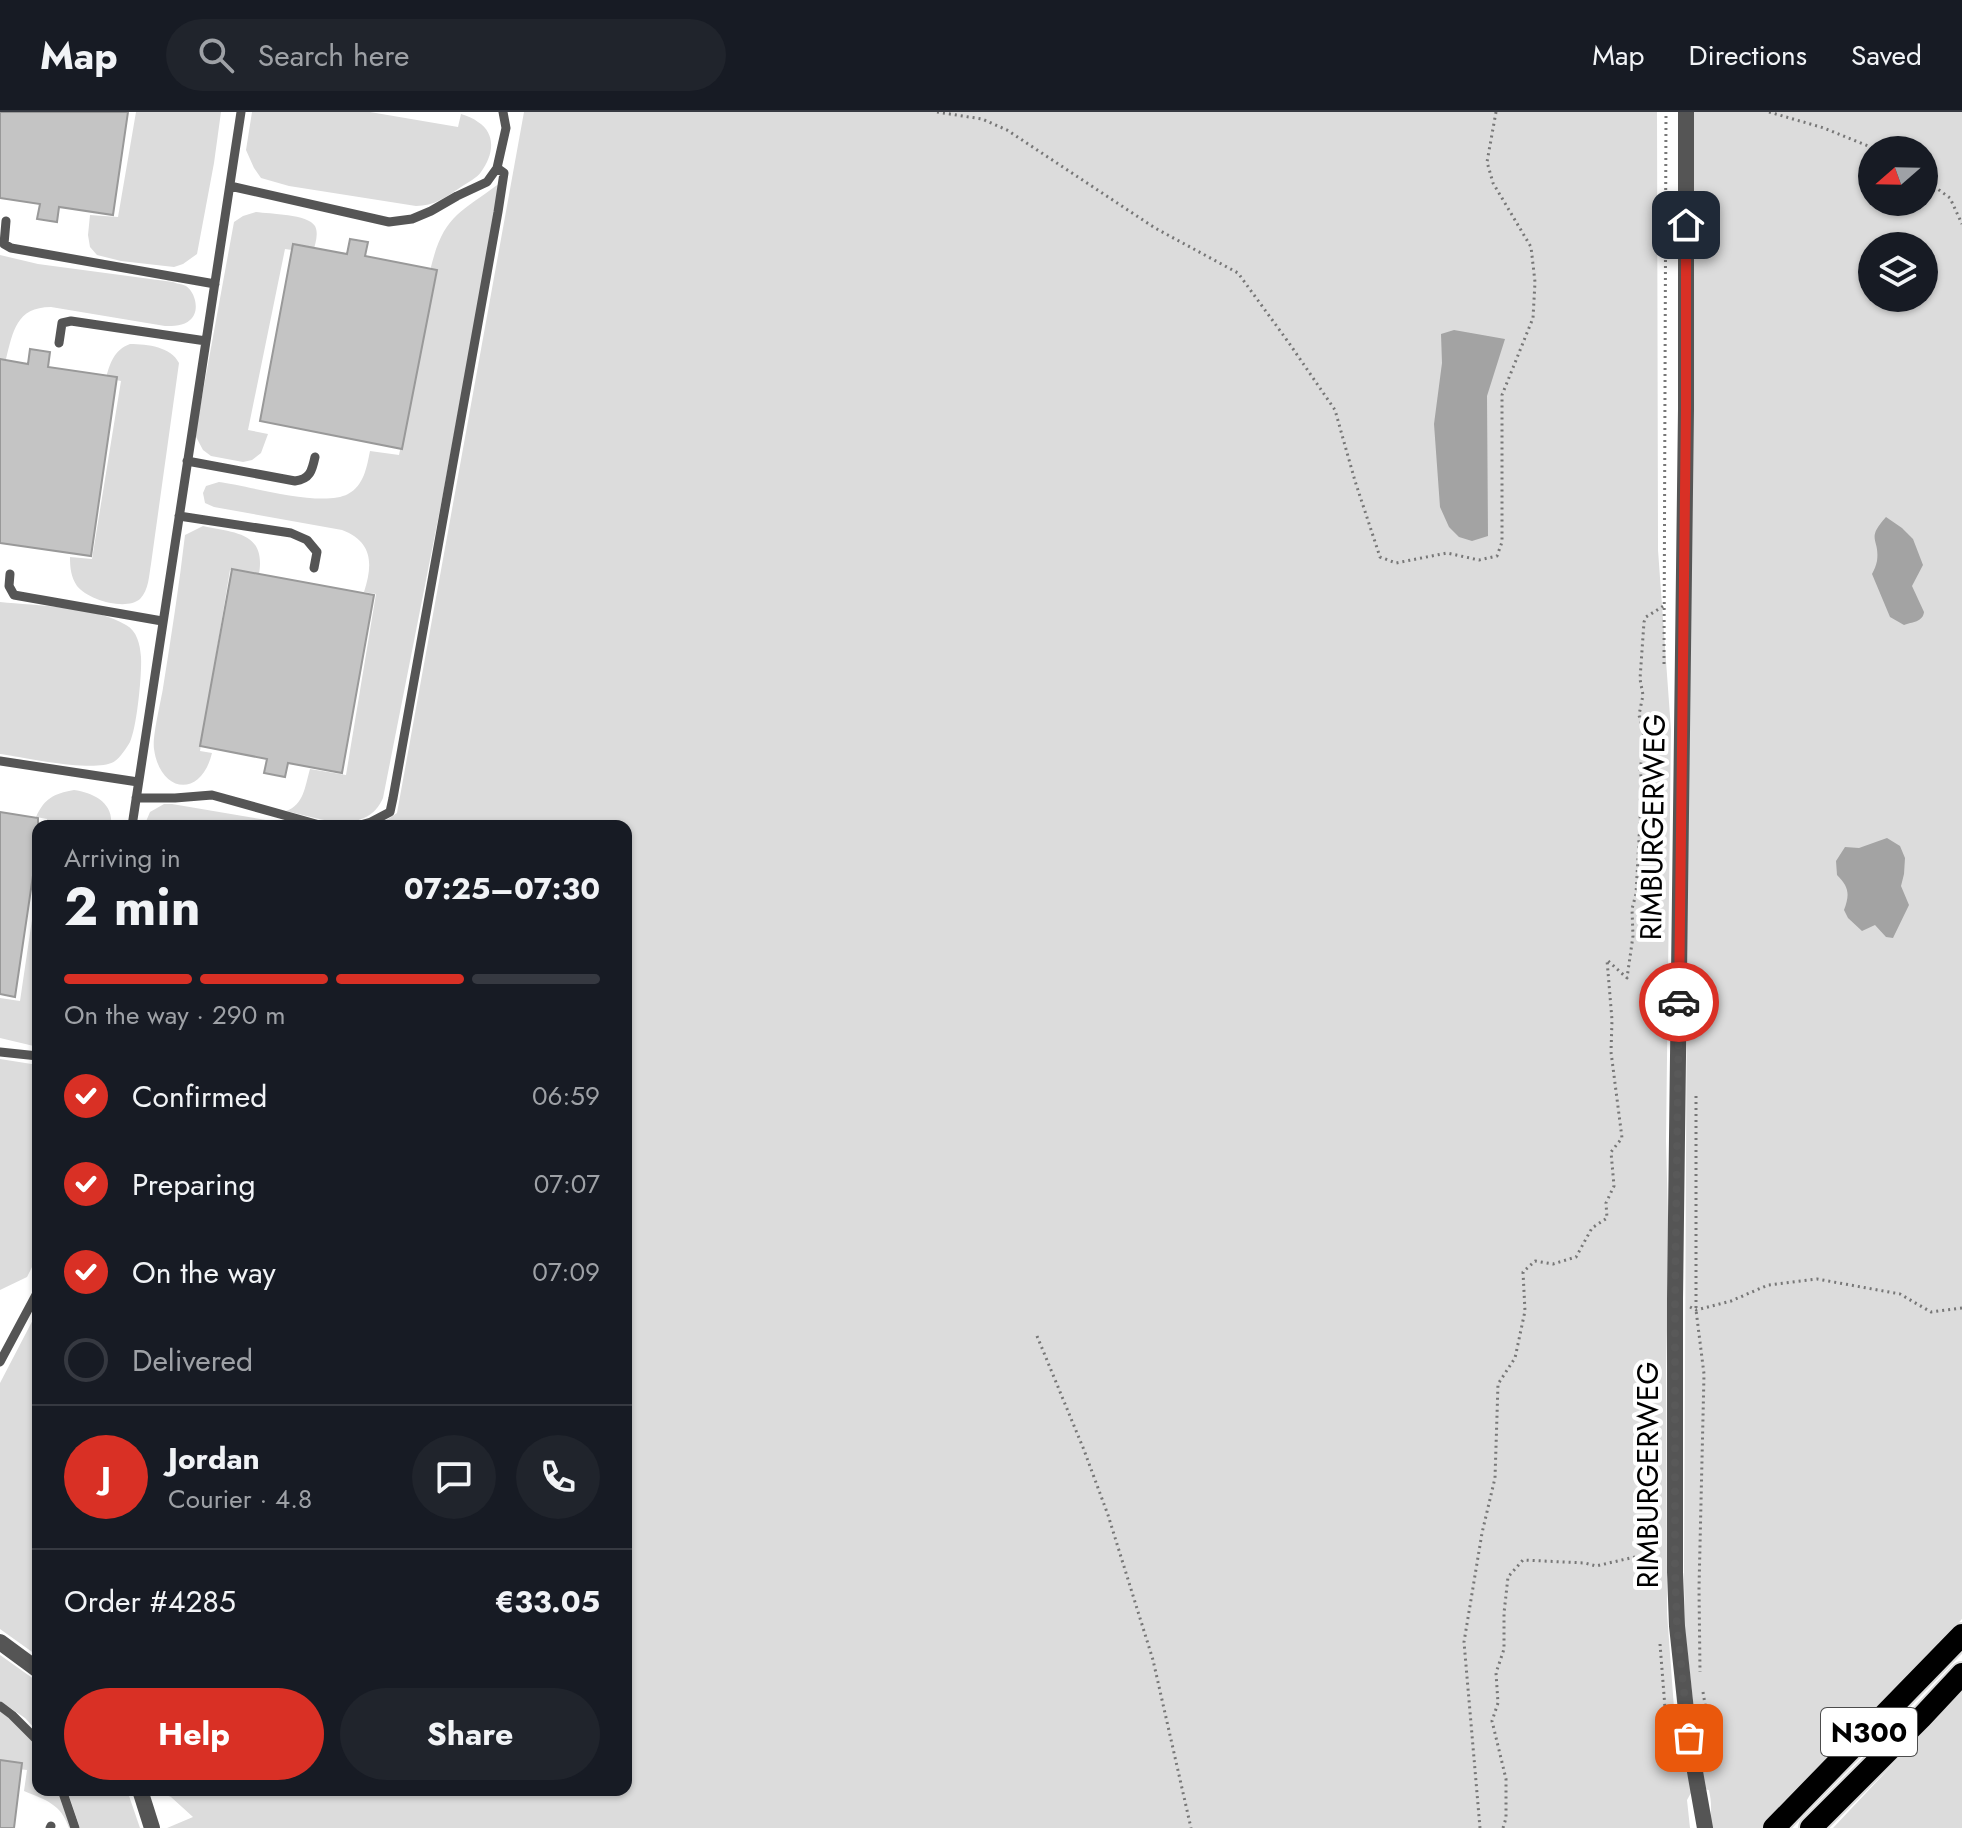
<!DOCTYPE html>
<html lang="en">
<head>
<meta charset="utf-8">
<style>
  :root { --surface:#171b24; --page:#20242c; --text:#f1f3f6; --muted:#9ea1a6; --line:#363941; --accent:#d93025 }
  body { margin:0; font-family:Jost,sans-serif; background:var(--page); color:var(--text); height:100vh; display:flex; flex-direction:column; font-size:30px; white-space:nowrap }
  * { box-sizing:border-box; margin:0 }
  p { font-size:26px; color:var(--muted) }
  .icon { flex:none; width:44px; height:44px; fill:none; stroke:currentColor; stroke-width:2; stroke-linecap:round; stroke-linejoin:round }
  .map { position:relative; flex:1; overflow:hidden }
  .drawer { position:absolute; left:32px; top:708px; width:600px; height:976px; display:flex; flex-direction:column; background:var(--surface); border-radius:16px; box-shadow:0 2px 6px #0004 }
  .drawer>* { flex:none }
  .needle { width:52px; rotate:250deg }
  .fabs { position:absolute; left:1858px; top:24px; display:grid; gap:16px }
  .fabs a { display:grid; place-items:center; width:80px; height:80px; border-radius:50%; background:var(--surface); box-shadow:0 2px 6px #0004; font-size:40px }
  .pin { position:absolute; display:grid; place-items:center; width:68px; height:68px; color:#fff; margin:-34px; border-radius:16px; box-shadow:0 4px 12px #0006 }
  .courier { position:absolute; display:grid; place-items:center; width:80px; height:80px; margin:-40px; border:6px solid #d93025; border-radius:50%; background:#fff; color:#222; box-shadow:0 2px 10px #0007 }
  .summary em { font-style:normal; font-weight:700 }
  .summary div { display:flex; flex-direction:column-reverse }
  .summary { display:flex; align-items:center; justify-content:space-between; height:136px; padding:0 32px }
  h1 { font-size:52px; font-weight:700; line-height:60px }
  .bar { display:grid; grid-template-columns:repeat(4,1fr); gap:12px 8px; align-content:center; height:96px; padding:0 32px }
  .bar i { height:10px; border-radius:6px; background:var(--line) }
  .bar .active { background:var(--accent) }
  .bar p { grid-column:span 4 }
  .line { display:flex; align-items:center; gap:20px; padding:0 32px; border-top:2px solid var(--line) }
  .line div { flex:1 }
  .round { display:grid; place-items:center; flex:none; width:84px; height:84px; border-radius:42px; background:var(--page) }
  ol { padding:0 32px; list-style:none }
  li { display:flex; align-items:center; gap:24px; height:88px }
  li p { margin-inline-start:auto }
  li .icon { padding:8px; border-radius:50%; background:var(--accent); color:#fff; stroke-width:4 }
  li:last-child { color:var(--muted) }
  li i { width:44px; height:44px; border:4px solid var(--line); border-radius:50% }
  .action { display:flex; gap:16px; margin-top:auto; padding:16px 32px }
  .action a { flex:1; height:92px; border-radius:48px; background:var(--accent); color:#fff; font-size:32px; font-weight:700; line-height:92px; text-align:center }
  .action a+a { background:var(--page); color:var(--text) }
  header { display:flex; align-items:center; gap:48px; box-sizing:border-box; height:112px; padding:0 40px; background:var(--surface); border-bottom:2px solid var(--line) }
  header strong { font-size:38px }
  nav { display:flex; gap:44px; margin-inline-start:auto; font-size:28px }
  .search { width:560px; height:72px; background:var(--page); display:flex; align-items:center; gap:20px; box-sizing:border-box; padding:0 28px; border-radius:44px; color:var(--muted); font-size:30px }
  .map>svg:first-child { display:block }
</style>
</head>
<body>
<header>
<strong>Map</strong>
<div class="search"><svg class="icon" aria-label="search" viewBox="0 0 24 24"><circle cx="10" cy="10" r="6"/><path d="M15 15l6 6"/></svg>Search here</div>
<nav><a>Map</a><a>Directions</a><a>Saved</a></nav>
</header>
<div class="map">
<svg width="1962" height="1716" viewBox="0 0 1962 1716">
  <rect width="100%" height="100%" fill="#fff"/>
  <path fill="#dcdcdc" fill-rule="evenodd" d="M136,0H221L214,51L197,142L183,152L174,155L121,149L97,143L90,135L88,123L90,103L118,105Z
    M252,0H370L458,15L461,2C467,4 473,6 478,10C497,22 493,44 481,60C477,66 468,70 461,75C446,85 434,94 416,94L289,74L261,66L254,56L246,38Z
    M524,0H1657L1658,438L1671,618L1666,1029L1669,1145L1666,1255L1667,1501L1677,1637L1681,1639L1692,1679L1687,1688L1690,1716H167L193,1705L171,1685L159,1680L158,1678H626V714H371L388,707L397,701Z
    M1691,0H1962V1507L1761,1716H1707C1712,1702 1712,1693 1709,1678L1703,1677L1685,1518L1684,1466ZM1872,38H1924V90H1872ZM1872,134H1924V186H1872Z
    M500,71L444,377L383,686C366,725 318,706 286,699C304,693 305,674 310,657L346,663L376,482L364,480C373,452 373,430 342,418L214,395L205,391L203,381L206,374L219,370C250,374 322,396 348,382C364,374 367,354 370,339L399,343L437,161L430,159C443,104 457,103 500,71Z
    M256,100C270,102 308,102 315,114C319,122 315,132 313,141L285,137L248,318L268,322L261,341L252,348L243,350L211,344L203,338L195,323L234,110L243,104Z
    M0,143L38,152L173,170C177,172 182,172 186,174C196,181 200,200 190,208C184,214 173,214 165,214L51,195C16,195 13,220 6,247H0Z
    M130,232C148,232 171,235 179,251L151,452C149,463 149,478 140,487C126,499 88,488 77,474C71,465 70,456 70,445L92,447L121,269L106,266C110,251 114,238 130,232Z
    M203,414C235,421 266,420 259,462L230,458L200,639L212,641C201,687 160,681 154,637C152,625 161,589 163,576C171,525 179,475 185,423Z
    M0,490C37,494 95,494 126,513C137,519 140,532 141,545C142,562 137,615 130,630C127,635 120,646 115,649C97,662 23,645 0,642Z
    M74,678C94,681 114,691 111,714H46L47,707L36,705C45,686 53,682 74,678Z
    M164,692H172L301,714H144L150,700Z
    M38,767V935L0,926V886L20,889Z
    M0,947L38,953V1143L27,1165L0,1178Z
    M38,1198V1541L35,1542L0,1517V1271Z
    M0,1543L38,1570V1620L25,1606L0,1589Z
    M1962,1579V1716H1833Z
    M0,1599L30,1622L38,1632V1678H58L73,1716H69C61,1692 46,1688 24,1679L27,1658L0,1655Z
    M67,1678H127L140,1716H80Z"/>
  <path fill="#a3a3a3" d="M1454,218L1505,227L1487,284L1488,424L1472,429L1459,425L1449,415L1440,395L1434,312L1442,251L1441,222Z
    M1886,405L1902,416L1913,427L1923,453L1912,474L1924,500C1923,510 1912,510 1904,513L1890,505L1872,462C1874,458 1876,454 1877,449C1880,426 1865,428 1886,405Z
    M1887,726L1900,734L1905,746L1904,762L1901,774L1909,793L1893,826L1886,825L1875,813L1862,819L1848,806L1844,798C1850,782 1849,775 1837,763L1836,749L1845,735L1859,736Z"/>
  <path fill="#c4c4c4" stroke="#999" stroke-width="2" d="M0,0H128L113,103L59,95L57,110L37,107L40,92L0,86Z
    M350,127L368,130L365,144L437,158L402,337L260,309L293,132L347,142Z
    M30,237L50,240L48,255L117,265L91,444L0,431V247L28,252Z
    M232,457L374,483L342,661L288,651L285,665L264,661L267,647L200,634Z
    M0,700L38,706V730L15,885L0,882Z
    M0,1648L22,1651L14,1716H0Z"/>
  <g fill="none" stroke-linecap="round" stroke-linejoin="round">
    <defs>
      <path id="trunk" d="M1774,1716L1962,1523
        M1811,1716L1921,1606L1962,1562"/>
    </defs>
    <use href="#trunk" stroke="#dbdbdb" stroke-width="26"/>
    <path stroke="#777" stroke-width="3" stroke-dasharray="2 4" stroke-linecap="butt" d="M937,0L982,7L1007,18L1155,116L1238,161L1289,231L1335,298L1355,369L1380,445L1396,451L1447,441L1479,448L1497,444L1502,430V283L1533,206L1535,170L1531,135L1493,71L1487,50L1496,0
      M1769,0L1824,16L1878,38
      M1924,67L1950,86L1962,112
      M1664,552L1666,0
      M1696,984V1198L1704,1262L1699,1476L1700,1560
      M1690,1195L1696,1198L1731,1189L1768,1173L1817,1167L1900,1182L1931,1200L1962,1196
      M1037,1224L1084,1338L1108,1403L1153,1548L1191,1716
      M1660,1532L1668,1634L1675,1655
      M1703,1580L1714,1646L1712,1655
      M1480,1716L1464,1530L1482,1421L1495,1366L1498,1272L1515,1246L1525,1199L1523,1160L1535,1149L1553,1152L1576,1145L1592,1116L1607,1106L1606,1091L1614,1074L1611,1040L1622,1026L1611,940L1612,908L1607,848L1627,866L1633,824L1632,797L1636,782L1642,672L1640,657L1645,629L1639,603L1643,583L1640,567L1644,510L1646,505L1665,493
      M1503,1716L1506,1706V1667L1492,1609L1498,1591L1496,1561L1504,1537V1501L1508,1465L1523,1448L1585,1451L1596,1454L1639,1444L1657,1454"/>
    <path stroke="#555" stroke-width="9" d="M230,74L389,110L412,107L431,99L457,84L487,70L497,56L506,16L503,0
      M6,109L4,132L11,136L215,172
      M59,231L62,211L71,209L206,229
      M187,349L295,369C310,367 312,359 315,345
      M179,404L291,421L307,428L317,440L314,456
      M10,462L9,474L14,483L162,509
      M0,649L138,670
      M136,686H175L212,683L323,714
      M132,714L241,0
      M357,714L371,710L390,700L393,686L498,100L504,61L497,56
      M0,940L38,944
      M0,1250L38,1179
      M0,1594L12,1603L38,1629
      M62,1678L75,1716
      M50,1716L51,1714"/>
    <path stroke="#555" stroke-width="16" d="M1686,0V297L1675,1187V1460L1677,1514L1689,1626L1705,1716
      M0,1530L38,1558
      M140,1678L152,1716"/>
    <use href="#trunk" stroke="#000" stroke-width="22"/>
  </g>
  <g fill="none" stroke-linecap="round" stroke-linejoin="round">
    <path stroke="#595959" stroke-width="8" stroke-dasharray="0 14.4" d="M1679,890L1675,1187V1460L1677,1514L1689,1626"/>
    <path stroke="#d93025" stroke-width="10" d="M1679,890L1686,297V113"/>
  </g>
  <g text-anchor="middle" stroke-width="8" stroke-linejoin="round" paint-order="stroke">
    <rect fill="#fff" stroke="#4c4c4c" stroke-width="2" x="1821" y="1596" width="96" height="48" rx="6"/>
    <g font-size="28" font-weight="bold" fill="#000">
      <text x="1869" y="1630">N300</text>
    </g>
    <g font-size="30" fill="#000" stroke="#fff">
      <text transform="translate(1653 715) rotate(-89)" y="10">RIMBURGERWEG</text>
      <text transform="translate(1648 1363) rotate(-90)" y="10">RIMBURGERWEG</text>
    </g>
  </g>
</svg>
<div class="fabs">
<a><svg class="needle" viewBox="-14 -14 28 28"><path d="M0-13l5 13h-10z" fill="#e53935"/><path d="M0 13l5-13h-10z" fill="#9ea1a6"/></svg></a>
<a><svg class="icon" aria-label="layers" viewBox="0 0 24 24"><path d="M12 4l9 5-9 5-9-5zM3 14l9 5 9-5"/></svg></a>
</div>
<div class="pin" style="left:1689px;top:1626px;background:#ea580c"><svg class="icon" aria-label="bag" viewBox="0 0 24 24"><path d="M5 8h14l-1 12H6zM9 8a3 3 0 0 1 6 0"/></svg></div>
<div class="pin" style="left:1686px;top:113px;background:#1f2937"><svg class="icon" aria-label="home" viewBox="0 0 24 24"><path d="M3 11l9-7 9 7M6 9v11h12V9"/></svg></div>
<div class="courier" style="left:1679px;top:890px"><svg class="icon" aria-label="car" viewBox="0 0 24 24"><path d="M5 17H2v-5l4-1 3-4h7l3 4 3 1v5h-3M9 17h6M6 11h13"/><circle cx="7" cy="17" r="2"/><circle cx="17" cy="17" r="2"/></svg></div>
<section class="drawer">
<div class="summary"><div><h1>2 min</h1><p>Arriving in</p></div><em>07:25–07:30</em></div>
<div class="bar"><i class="active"></i><i class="active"></i><i class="active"></i><i></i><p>On the way · 290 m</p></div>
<ol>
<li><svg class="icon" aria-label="check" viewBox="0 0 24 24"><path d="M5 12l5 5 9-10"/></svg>Confirmed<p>06:59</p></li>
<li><svg class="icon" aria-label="check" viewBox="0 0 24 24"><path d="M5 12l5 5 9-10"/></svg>Preparing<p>07:07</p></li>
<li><svg class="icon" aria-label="check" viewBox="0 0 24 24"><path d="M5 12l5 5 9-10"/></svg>On the way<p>07:09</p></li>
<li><i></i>Delivered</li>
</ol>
<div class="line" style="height:144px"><b class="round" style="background:var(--accent);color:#fff">J</b><div><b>Jordan</b><p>Courier · 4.8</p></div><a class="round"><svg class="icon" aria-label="chat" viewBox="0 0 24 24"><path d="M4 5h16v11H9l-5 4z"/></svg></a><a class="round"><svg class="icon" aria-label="phone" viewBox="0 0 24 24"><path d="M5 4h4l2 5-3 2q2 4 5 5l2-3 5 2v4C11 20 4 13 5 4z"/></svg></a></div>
<div class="line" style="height:104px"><div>Order #4285</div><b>€33.05</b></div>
<div class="action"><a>Help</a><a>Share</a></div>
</section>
</div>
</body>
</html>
